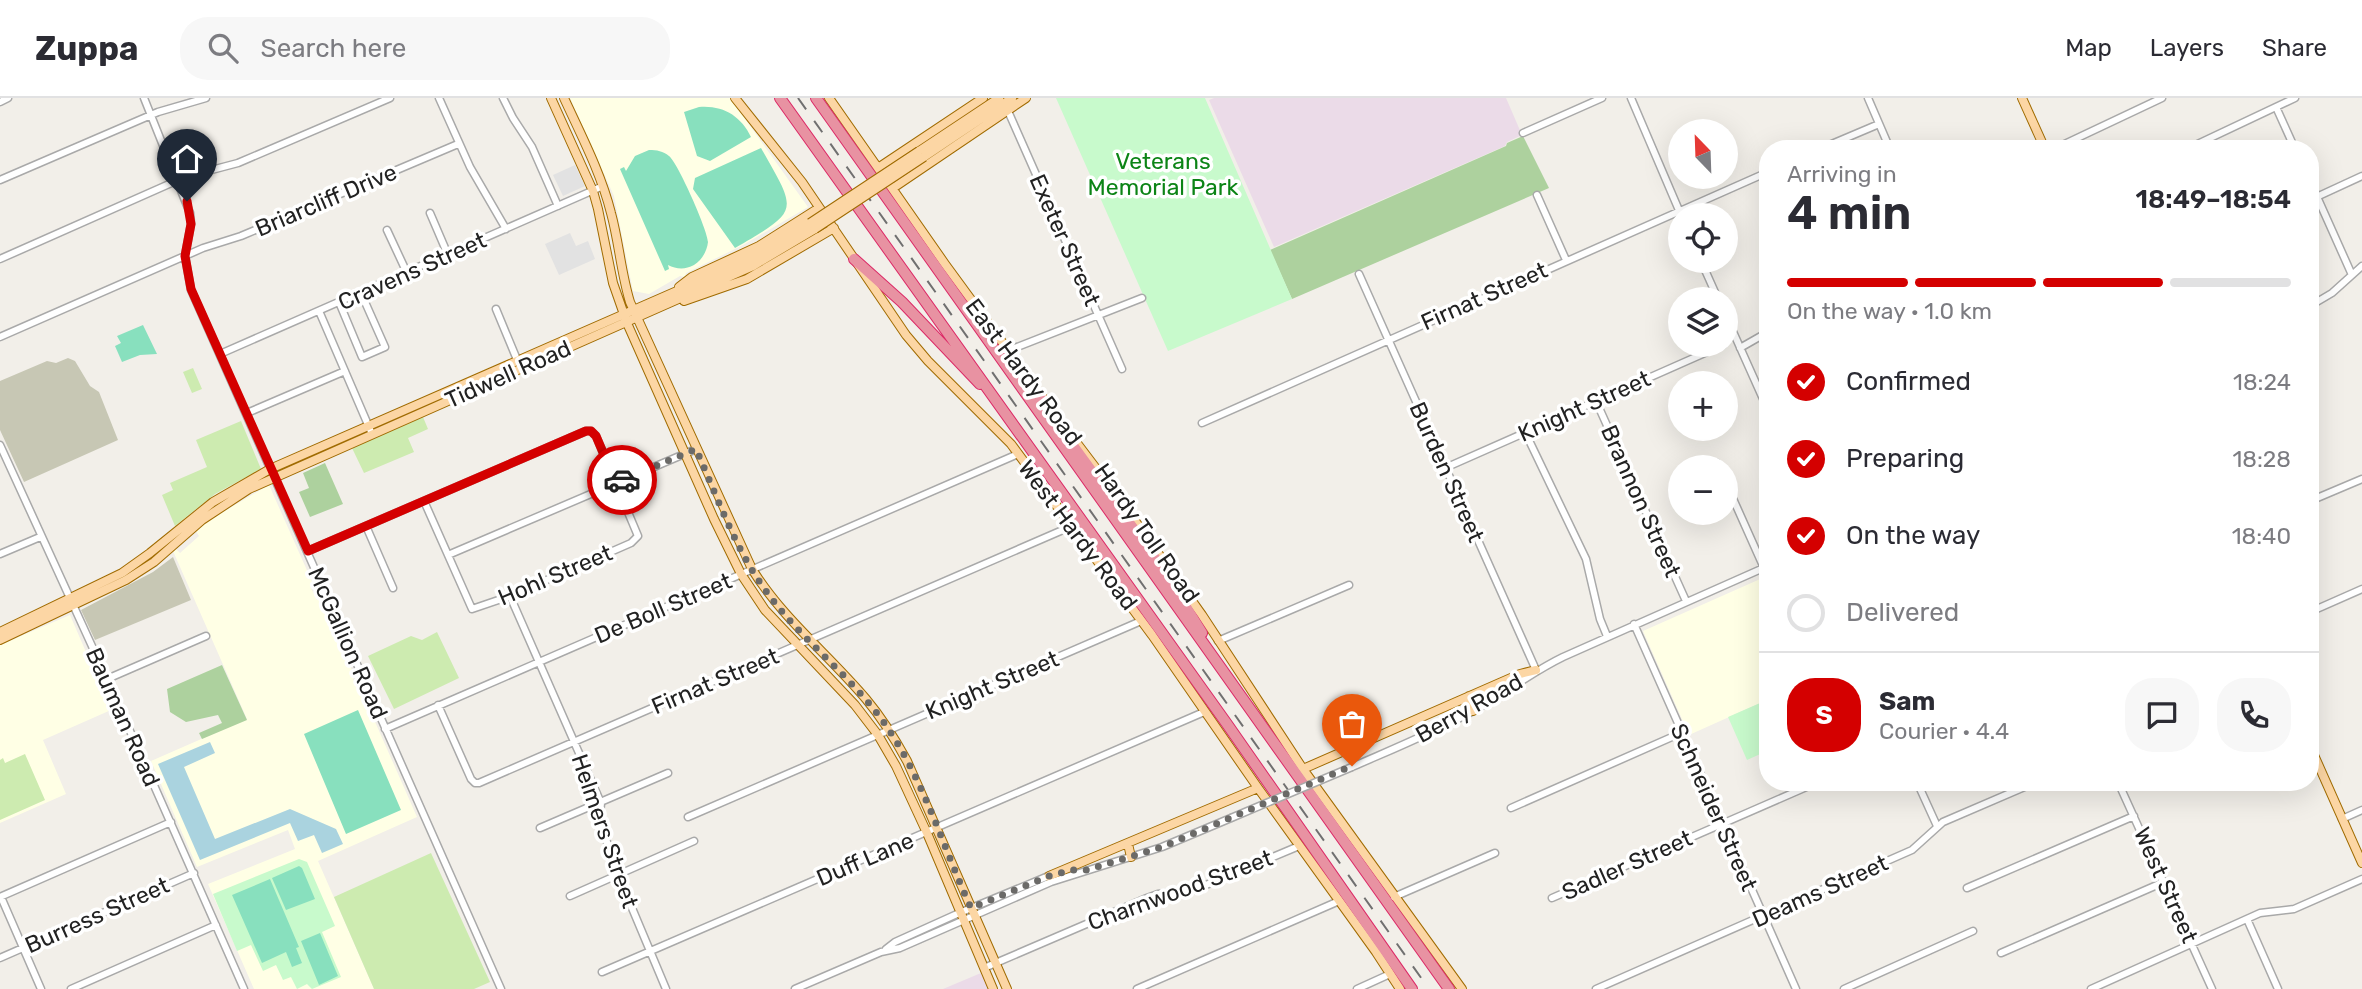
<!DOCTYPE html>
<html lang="en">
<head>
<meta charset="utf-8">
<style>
  :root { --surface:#fff; --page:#f7f7f7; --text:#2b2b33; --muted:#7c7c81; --line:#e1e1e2; --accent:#d40000 }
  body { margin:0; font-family:Rubik,sans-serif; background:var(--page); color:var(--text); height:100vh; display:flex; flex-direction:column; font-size:26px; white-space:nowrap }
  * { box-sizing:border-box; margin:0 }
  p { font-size:23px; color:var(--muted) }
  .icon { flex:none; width:38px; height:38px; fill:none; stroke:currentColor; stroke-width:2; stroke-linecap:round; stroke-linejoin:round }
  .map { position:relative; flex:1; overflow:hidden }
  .drawer { position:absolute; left:1759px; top:42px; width:560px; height:651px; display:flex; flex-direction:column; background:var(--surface); border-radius:28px; box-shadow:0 7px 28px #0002 }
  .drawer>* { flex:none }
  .needle { width:46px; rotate:337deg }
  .fabs { position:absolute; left:1668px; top:21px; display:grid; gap:14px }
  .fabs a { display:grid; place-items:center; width:70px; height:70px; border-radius:50%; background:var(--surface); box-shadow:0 7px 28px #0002; font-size:35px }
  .pin { position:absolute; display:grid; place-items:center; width:60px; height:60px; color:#fff; margin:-72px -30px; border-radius:50% 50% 50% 0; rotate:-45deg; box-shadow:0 0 7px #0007 }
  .pin .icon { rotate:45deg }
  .courier { position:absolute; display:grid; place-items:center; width:70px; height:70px; margin:-35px; border:5px solid #d40000; border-radius:50%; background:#fff; color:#222; box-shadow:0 2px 9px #0007 }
  .overview em { font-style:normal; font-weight:600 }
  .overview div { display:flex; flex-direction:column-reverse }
  .overview { display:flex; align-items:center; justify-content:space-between; height:119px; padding:0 28px }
  h1 { font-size:46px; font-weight:600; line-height:52px }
  .bar { display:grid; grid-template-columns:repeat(4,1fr); gap:10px 7px; align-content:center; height:84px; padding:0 28px }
  .bar i { height:9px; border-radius:5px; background:var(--line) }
  .bar .selected { background:var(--accent) }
  .bar p { grid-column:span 4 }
  .line { display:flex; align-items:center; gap:18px; padding:0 28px; border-top:2px solid var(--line) }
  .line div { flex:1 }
  .round { display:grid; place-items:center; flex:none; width:74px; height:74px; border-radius:28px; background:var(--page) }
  ol { padding:0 28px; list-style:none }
  li { display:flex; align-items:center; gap:21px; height:77px }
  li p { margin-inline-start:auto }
  li .icon { padding:7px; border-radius:50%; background:var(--accent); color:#fff; stroke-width:4 }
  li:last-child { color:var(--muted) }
  li i { width:38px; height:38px; border:4px solid var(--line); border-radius:50% }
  header { display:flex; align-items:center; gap:42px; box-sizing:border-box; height:98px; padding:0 35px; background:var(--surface); border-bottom:2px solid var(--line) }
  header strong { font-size:33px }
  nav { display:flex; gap:38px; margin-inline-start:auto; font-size:24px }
  .search { width:490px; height:63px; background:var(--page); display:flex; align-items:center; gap:18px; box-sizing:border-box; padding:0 24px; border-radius:28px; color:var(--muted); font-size:26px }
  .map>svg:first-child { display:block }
</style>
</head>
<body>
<header>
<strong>Zuppa</strong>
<div class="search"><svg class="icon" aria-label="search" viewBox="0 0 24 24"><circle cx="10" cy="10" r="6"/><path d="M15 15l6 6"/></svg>Search here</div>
<nav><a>Map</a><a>Layers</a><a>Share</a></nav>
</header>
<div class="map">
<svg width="2362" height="891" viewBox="0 0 2362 891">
  <rect width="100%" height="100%" fill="#f2efe9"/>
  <path fill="#ebdbe8" d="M1214,0H1506L1522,37L1507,44L1505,48L1274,149L1209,2Z
    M981,875L989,891H943Z"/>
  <path fill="#ffffe5" d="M570,0H730L808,109L743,147L686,175L685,179L680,178L649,196L633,193L614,98Z
    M269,387L314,488L311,490L317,502L320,501L355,579L353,581L362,599L365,601L417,719L318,763L374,891H254L208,786L295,751L288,732L197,769L151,663L247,621L173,453L176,451L180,455L199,438L196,433L211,421Z
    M1767,478V602L1689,637L1643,533Z
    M70,517L111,612L43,642L66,696L0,725V547Z"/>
  <path fill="#c7c7b4" d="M68,260L75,263L90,288L99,294L118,342L24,384L0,332V283L47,263L56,265Z
    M173,459L191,502L95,542L81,512L153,474Z"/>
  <path fill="#cdebb0" d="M193,270L202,291L192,295L183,274Z
    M423,319L428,331L408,340L414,354L364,375L352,350Z
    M241,323L261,371L215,396L175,428L162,397L173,392L170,385L207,369L196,342Z
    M437,534L459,580L394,611L368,558L411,538L422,542Z
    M25,656L45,702L0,722V662L3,660L5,665Z
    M431,755L490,884L474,891H374L334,799Z"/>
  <path fill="#add19e" d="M1523,38L1549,90L1292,201L1270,152L1506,48L1507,45Z
    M325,365L343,406L310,419L299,394L309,390L303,375Z
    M222,567L247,622L202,641L199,635L222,625L218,617L186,624L170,614L167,591Z"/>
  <path fill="#c8facc" d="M1056,0H1205L1292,201L1168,253Z
    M1767,602V653L1747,662L1728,619Z
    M299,761L307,764L335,828L322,834L341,879L312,891L307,886L297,891L291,879L283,882L276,867L263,873L251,847L237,853L213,796Z"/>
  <path fill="#88e0be" d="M699,9C723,7 741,18 751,39L710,63L697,58L684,14Z
    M761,50C798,115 800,112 735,150L693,91L695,80Z
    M649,52C657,52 663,53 669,58C678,65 708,133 708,144C707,153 702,162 694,167C685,172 676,171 668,167L669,171L665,173L620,71L624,69L626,73L635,58Z
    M143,227L157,256L140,257L122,264L115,248L121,245L117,238Z
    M358,612L401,712L346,736L304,636Z
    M299,768L302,770L315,801L286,812L272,780Z
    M270,781L299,849L296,850L302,865L292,869L286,854L262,865L232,797Z
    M320,835L338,878L319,887L301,843Z"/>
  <path fill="#e2e2e2" d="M575,67L585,88L563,98L553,77Z
    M570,135L576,148L588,143L595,161L559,177L545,146Z"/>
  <path fill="#aad3df" d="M210,644L215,655L184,669L215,741L290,711L336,731L343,746L322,755L314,737L298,743L290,725L200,762L158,666Z"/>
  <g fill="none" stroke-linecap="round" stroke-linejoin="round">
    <defs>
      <path id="minor" d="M144,0L190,115L191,126L185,158L191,192L501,891
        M439,0L470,69L506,131
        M503,0L513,20L532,49L558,108
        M1631,0L1681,117
        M1868,0L1890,51
        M0,4L8,0
        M2276,9L2295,51
        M1008,13L1122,271
        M1523,35L1602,0
        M1820,51L1879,26
        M2054,51L2162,0
        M2187,51L2295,0
        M0,82L158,14L206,0
        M2310,83L2352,177
        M1537,97L1566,162
        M2310,102L2362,78
        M430,115L448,157
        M387,132L407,175
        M0,161L185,79L238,65L390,0
        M1701,163L1718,201
        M1359,176L1536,572
        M339,204L362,259L385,249L361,195
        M2310,208L2332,195L2362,168
        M496,211L518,264
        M319,213L372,336
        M1726,218L1768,312
        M0,239L203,150L241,138L458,46
        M1740,250L1768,234
        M1007,253L1142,200
        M220,256L603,88
        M1596,303L1686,503
        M247,315L345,273
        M1202,325L1768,74
        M1525,334L1586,461L1600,521L1607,538
        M0,347L107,581L244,891
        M1717,365L1718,369
        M1445,370L1723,247
        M1726,385L1764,470
        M2310,403L2362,381
        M366,428L393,490
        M308,453L586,333H591L596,338L638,438L631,445L510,498L472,511L424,403
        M0,456L40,439
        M448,457L696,351
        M510,498L601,705L600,716L611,760L666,891
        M2310,514L2362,491
        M1634,526L1796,891
        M1218,543L1349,487
        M107,581L206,538
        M438,607L471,681L475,685H479L1072,428
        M385,631L1018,356
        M1352,669C1393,651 1435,634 1475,612C1505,595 1532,574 1563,559L1768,468
        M1917,684L1937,728
        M2118,684L2212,891
        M1511,710L1681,635
        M688,719L1141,523
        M2342,721L2362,712
        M540,730L668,675
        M1967,790L2134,718
        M570,798L694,743
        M0,799L171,724
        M1,799L41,891
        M1394,799L1495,755
        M1552,800L1818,684
        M2247,821L2278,891
        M886,851L895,844L957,816L1051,777
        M2001,855L2164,784
        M0,860L194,775
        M984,870L1147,800L1158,796L1194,792L1299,748
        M602,874L1204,614
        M71,891L216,827
        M795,891L881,854L900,850L1051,784L1162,749L1231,720
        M1137,891L1339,803
        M1357,891L1390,876
        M1596,891L1912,752L1943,724L2036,684
        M1844,891L1973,833
        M2091,891L2260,815L2294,811L2362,781"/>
      <path id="major" d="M551,0L593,93L598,111L613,185L627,225L714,421L741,476L765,512L855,607L878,637L896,668L927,735L993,891
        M564,0C581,37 601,75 611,115C619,144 621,175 630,204L752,471C783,521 828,556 866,601C882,620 895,641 907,663L1007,891
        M735,0L802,84L906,237L928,263L1011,346L1152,537L1258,690L1376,854L1400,891
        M829,0L945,166L1043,300
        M2022,0L2045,51
        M919,53L999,0
        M924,59L1012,0
        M878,70L983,0
        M893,90L1026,0
        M679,189L692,179L759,148L819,110
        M684,203L747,181L834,130
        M1076,344L1123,406L1202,517L1303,671L1462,891
        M0,534L122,475L150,455L213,404L270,371L750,161L810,125
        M0,542L126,482L154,464L202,422L249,391L753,168L815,131
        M1469,598L1473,613
        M2310,648L2362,765
        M1303,671L1520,576L1536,572
        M1128,746L1131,759
        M1049,778L1258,690"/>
      <path id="highway" d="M780,0L1227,626L1412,891
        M816,0L1449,891
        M854,161L902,204L980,286
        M1039,296L1045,309L1160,467L1202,535"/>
    </defs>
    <use href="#minor" stroke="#a9a9a9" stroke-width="9"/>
    <use href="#major" stroke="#a06b00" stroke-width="10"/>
    <use href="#highway" stroke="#dc2a67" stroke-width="12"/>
    <use href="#minor" stroke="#fff" stroke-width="6"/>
    <use href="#major" stroke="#fcd6a4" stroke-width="8"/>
    <use href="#highway" stroke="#e892a2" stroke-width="10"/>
    <path stroke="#707070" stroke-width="2" stroke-dasharray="14 14" stroke-linecap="butt" d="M798,0L1429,891"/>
    <defs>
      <path id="minor-bridge" d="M1231,720L1352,669"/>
      <path id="major-bridge" d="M810,125L919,53
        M815,131L924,59"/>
    </defs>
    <use href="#minor-bridge" stroke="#a9a9a9" stroke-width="9" stroke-linecap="butt"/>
    <use href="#major-bridge" stroke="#a06b00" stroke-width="10" stroke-linecap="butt"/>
    <use href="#minor-bridge" stroke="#fff" stroke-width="6"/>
    <use href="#major-bridge" stroke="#fcd6a4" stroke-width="8"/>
  </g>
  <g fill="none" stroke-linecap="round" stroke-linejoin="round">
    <path stroke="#6b6a68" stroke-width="7" stroke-dasharray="0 12.6" d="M622,382L696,351C717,398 735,451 766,493C802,544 855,580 889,632C925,686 944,751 971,810L1049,778L1072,772H1087L1162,749L1352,668"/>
    <path stroke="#d40000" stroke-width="9" d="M187,103L191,126L185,158L191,191L308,453L586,333H591L596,338L616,385L622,382"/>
  </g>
  <g text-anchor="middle" stroke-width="7" stroke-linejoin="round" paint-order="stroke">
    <g font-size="23" fill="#0c8416" stroke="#fff">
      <text x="1163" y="71">Veterans<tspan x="1163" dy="26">Memorial Park</tspan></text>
    </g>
    <g font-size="23" fill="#222" stroke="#fff">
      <text transform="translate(326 102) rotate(-23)" y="8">Briarcliff Drive</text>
      <text transform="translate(1065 142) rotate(66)" y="8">Exeter Street</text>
      <text transform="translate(412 173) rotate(-24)" y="8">Cravens Street</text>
      <text transform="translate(1484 198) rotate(-24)" y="8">Firnat Street</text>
      <text transform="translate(1024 274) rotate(53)" y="8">East Hardy Road</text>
      <text transform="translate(508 276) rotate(-24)" y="8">Tidwell Road</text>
      <text transform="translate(1584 308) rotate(-24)" y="8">Knight Street</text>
      <text transform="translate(1447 374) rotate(66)" y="8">Burden Street</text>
      <text transform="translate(1641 403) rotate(66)" y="8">Brannon Street</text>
      <text transform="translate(1147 435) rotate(55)" y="8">Hardy Toll Road</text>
      <text transform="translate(1078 437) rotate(53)" y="8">West Hardy Road</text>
      <text transform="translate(555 477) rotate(-23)" y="8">Hohl Street</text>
      <text transform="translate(663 510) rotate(-23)" y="8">De Boll Street</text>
      <text transform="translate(348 545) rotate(66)" y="8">McGallion Road</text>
      <text transform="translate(715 583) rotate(-23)" y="8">Firnat Street</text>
      <text transform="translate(992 587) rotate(-23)" y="8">Knight Street</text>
      <text transform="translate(1469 610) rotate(-29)" y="8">Berry Road</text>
      <text transform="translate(123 619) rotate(66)" y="8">Bauman Road</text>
      <text transform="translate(1714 709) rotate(66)" y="8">Schneider Street</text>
      <text transform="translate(605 733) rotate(71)" y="8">Helmers Street</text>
      <text transform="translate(865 761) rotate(-23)" y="8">Duff Lane</text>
      <text transform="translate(1627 767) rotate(-24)" y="8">Sadler Street</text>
      <text transform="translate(2166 787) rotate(66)" y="8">West Street</text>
      <text transform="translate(1180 792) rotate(-20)" y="8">Charnwood Street</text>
      <text transform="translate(1820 793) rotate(-24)" y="8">Deams Street</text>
      <text transform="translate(97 817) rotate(-24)" y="8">Burress Street</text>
    </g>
  </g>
</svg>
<div class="fabs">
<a><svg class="needle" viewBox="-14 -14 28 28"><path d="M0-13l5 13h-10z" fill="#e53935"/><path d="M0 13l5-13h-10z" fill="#7c7c81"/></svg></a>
<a><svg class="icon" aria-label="locate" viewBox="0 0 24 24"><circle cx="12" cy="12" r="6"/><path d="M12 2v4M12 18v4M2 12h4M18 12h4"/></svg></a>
<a><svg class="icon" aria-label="layers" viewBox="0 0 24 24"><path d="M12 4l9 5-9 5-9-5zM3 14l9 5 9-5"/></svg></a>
<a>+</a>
<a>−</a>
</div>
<div class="pin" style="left:1352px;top:668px;background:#ea580c"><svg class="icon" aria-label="bag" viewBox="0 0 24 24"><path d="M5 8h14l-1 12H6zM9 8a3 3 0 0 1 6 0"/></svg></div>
<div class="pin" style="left:187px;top:103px;background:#1f2937"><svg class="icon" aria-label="home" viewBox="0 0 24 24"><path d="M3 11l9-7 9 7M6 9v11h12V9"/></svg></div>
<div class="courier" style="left:622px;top:382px"><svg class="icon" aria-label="car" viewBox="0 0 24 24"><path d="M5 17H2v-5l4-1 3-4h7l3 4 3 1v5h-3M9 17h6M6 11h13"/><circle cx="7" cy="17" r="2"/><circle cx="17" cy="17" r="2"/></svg></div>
<section class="drawer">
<div class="overview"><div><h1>4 min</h1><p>Arriving in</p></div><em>18:49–18:54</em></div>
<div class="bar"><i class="selected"></i><i class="selected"></i><i class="selected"></i><i></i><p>On the way · 1.0 km</p></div>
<ol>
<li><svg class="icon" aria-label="check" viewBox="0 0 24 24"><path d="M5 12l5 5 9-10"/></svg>Confirmed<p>18:24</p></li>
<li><svg class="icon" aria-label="check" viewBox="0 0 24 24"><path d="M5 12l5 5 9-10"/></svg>Preparing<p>18:28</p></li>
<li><svg class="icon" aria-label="check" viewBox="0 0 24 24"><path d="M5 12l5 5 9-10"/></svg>On the way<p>18:40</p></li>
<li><i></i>Delivered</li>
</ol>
<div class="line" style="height:126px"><b class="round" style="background:var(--accent);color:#fff">S</b><div><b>Sam</b><p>Courier · 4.4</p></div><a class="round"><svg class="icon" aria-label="chat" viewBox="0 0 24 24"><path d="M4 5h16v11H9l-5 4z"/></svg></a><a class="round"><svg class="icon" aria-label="phone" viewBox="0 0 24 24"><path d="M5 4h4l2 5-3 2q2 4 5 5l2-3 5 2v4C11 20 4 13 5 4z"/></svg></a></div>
</section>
</div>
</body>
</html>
